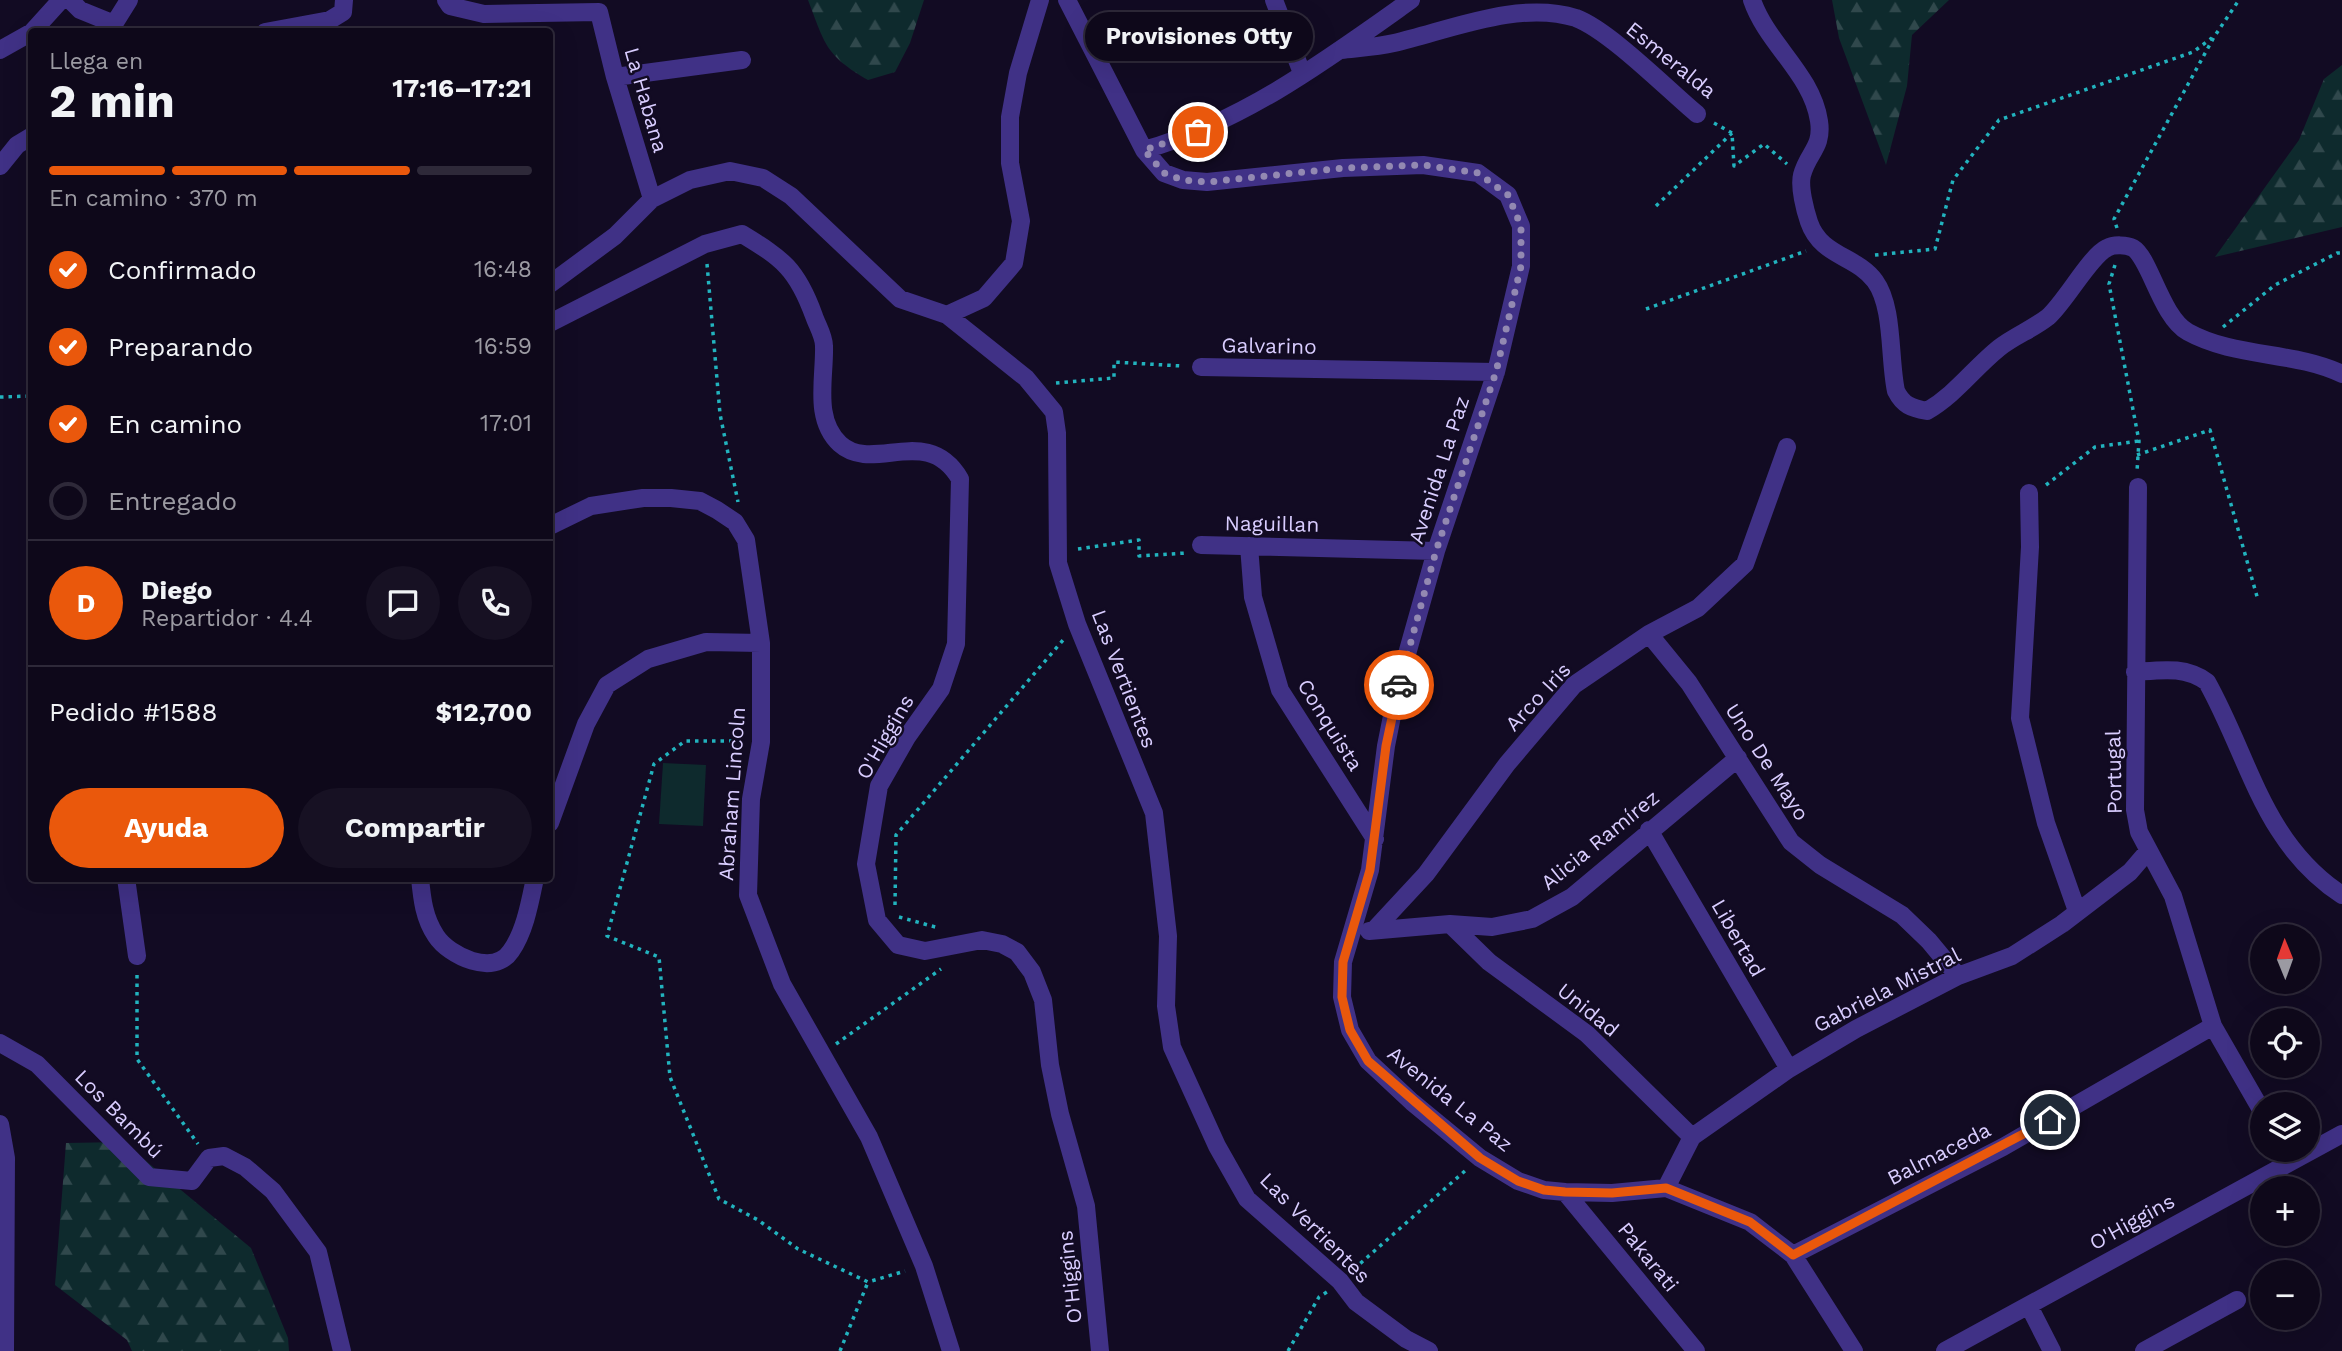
<!DOCTYPE html>
<html lang="es">
<head>
<meta charset="utf-8">
<style>
  :root { --surface:#0e081a; --page:#171123; --text:#f1f3f6; --muted:#9b9aa2; --line:#2e2939; --accent:#ea580c }
  body { margin:0; font-family:"Work Sans",sans-serif; background:var(--page); color:var(--text); height:100vh; display:flex; flex-direction:column; font-size:26px; white-space:nowrap }
  * { box-sizing:border-box; margin:0 }
  p { font-size:23px; color:var(--muted) }
  .icon { flex:none; width:38px; height:38px; fill:none; stroke:currentColor; stroke-width:2; stroke-linecap:round; stroke-linejoin:round }
  .map { position:relative; flex:1; overflow:hidden }
  .panel { position:absolute; left:28px; top:28px; width:525px; height:854px; display:flex; flex-direction:column; background:var(--surface); border-radius:7px; box-shadow:0 7px 28px #0002,0 0 0 2px var(--line) }
  .panel>* { flex:none }
  .needle { width:46px; rotate:359deg }
  .buttons { position:absolute; left:2250px; top:924px; display:grid; gap:14px }
  .buttons a { display:grid; place-items:center; width:70px; height:70px; border-radius:50%; background:var(--surface); box-shadow:0 7px 28px #0002,0 0 0 2px var(--line); font-size:35px }
  .pin { position:absolute; display:grid; place-items:center; width:60px; height:60px; color:#fff; margin:-30px; border:4px solid #fff; border-radius:50%; box-shadow:0 2px 7px #0007 }
  .courier { position:absolute; display:grid; place-items:center; width:70px; height:70px; margin:-35px; border:5px solid #ea580c; border-radius:50%; background:#fff; color:#222; box-shadow:0 2px 9px #0007 }
  .bubble { position:absolute; height:49px; border-radius:24px; background:var(--surface); box-shadow:0 7px 28px #0002,0 0 0 2px var(--line); font-size:23px; font-weight:700; line-height:49px; text-align:center }
  .overview em { font-style:normal; font-weight:700 }
  .overview div { display:flex; flex-direction:column-reverse }
  .overview { display:flex; align-items:center; justify-content:space-between; height:119px; padding:0 21px }
  h1 { font-size:46px; font-weight:700; line-height:52px }
  .bar { display:grid; grid-template-columns:repeat(4,1fr); gap:10px 7px; align-content:center; height:84px; padding:0 21px }
  .bar i { height:9px; border-radius:5px; background:var(--line) }
  .bar .current { background:var(--accent) }
  .bar p { grid-column:span 4 }
  .line { display:flex; align-items:center; gap:18px; padding:0 21px; border-top:2px solid var(--line) }
  .line div { flex:1 }
  .round { display:grid; place-items:center; flex:none; width:74px; height:74px; border-radius:37px; background:var(--page) }
  ol { padding:0 21px; list-style:none }
  li { display:flex; align-items:center; gap:21px; height:77px }
  li p { margin-inline-start:auto }
  li .icon { padding:7px; border-radius:50%; background:var(--accent); color:#fff; stroke-width:4 }
  li:last-child { color:var(--muted) }
  li i { width:38px; height:38px; border:4px solid var(--line); border-radius:50% }
  .button { display:flex; gap:14px; margin-top:auto; padding:14px 21px }
  .button a { flex:1; height:80px; border-radius:42px; background:var(--accent); color:#fff; font-size:28px; font-weight:700; line-height:80px; text-align:center }
  .button a+a { background:var(--page); color:var(--text) }
  .map>svg:first-child { display:block }
</style>
</head>
<body>
<div class="map">
<svg width="2342" height="1351" viewBox="0 0 2342 1351">
  <defs>
    <pattern id="forest-firs" width="22" height="20" patternUnits="userSpaceOnUse" patternTransform="scale(1.75)"><rect width="22" height="20" fill="#0e2a2d"/><path d="M5 1l3.5 6h-7zM16 11l3.5 6h-7z" fill="#30484c"/></pattern>
  </defs>
  <rect width="100%" height="100%" fill="#120b23"/>
  <path fill="url(#forest-firs)" d="M808,0H924L910,43L895,72L868,80C825,55 825,44 808,0Z
    M1832,0H1949L1912,35L1907,86L1886,165L1839,38Z
    M2342,65V227L2215,257L2299,140L2324,79Z
    M123,1142L251,1248L288,1338L289,1351H132L127,1340L55,1285L66,1143Z"/>
  <path fill="#0e2a2d" d="M663,763L706,765L703,826L659,824Z"/>
  <g fill="none" stroke-linecap="round" stroke-linejoin="round">
    <path stroke="#22b3be" stroke-width="3.5" stroke-dasharray="3.5 5" stroke-linecap="butt" d="M1714,123L1732,133L1734,166L1764,144L1787,164
      M1656,206L1732,133
      M2117,228L2114,219L2214,37L2239,0
      M1875,255L1935,249L1953,180L1999,120L2193,52L2212,38
      M707,264L720,414L738,502
      M2115,265L2109,284L2139,441L2137,471
      M1646,309L1806,251
      M2223,327L2275,285L2337,253H2342
      M1056,383L1114,378V362L1182,366
      M0,397L32,396
      M2137,455L2210,430L2258,600
      M2046,485L2095,447L2139,441
      M1078,549L1139,540V556L1186,553
      M741,741H685L654,764L607,936L659,957L670,1077L719,1199L758,1220L798,1249L868,1282L905,1271
      M895,905L896,835L1064,639
      M899,917L939,928
      M137,975V1059L198,1144
      M836,1044L941,969
      M1354,1269L1466,1170
      M840,1351L868,1282
      M1288,1351L1319,1297L1327,1292"/>
    <path stroke="#403186" stroke-width="18" d="M70,0L80,10L112,23
      M446,0L450,6L484,14L599,12L615,77L652,199
      M1067,0L1144,150L1164,173L1183,180L1207,182L1343,168L1423,165L1478,173L1508,195L1521,226V266L1496,372L1436,551L1398,686L1386,746L1370,870L1343,962L1342,997L1350,1030L1368,1061L1412,1102L1480,1158L1518,1181L1544,1190L1565,1192L1612,1193L1666,1188L1750,1222L1793,1255L1854,1351
      M1274,0L1302,73
      M1752,0C1767,44 1812,74 1819,121C1823,148 1808,152 1802,175C1799,187 1805,210 1809,222C1821,257 1856,255 1875,281C1894,307 1889,359 1896,391C1903,405 1911,408 1927,411C1956,394 1973,369 1999,348C2014,336 2033,329 2048,317C2066,301 2090,256 2107,248C2114,244 2127,245 2133,248C2150,258 2161,317 2188,332C2235,358 2294,351 2342,374
      M32,32L61,0
      M109,32L129,0
      M265,32L330,20L343,12L344,0
      M0,50L32,32
      M1341,50C1358,48 1377,47 1394,43C1450,30 1519,0 1576,18C1610,31 1667,89 1697,114
      M615,77L742,60
      M1144,150C1243,122 1328,59 1411,0
      M0,166L17,145L32,136
      M550,284L615,236L652,199L690,180L730,171L763,178L791,196L900,299L947,315L1026,378L1054,412L1057,433L1058,563L1077,624L1154,813L1168,936L1166,1006L1172,1047L1217,1146L1247,1199L1340,1281L1356,1302L1406,1339L1429,1351
      M947,315L984,298L1014,263L1021,221L1010,163V117L1018,73L1040,0
      M550,323L705,244L742,234C783,259 797,269 814,316C817,325 824,336 824,346C825,378 813,419 840,444C873,474 927,423 960,479L956,644L941,689L907,737L879,786L866,864L877,920L898,945L925,951L982,940L1002,944L1017,952L1032,972L1043,1000L1050,1065L1060,1114L1086,1206L1100,1351
      M1201,367L1496,372
      M2138,487L2135,810L2139,832L2173,896L2213,1026L2263,1113
      M2029,493L2030,547L2020,718L2046,823L2077,911
      M550,526L591,506L643,498H671L700,501L717,510L735,522L746,540L761,643V742L751,799L748,895L782,984L869,1137L924,1266L951,1351
      M1201,545L1436,551
      M1249,546L1253,597L1280,690L1375,839
      M1649,634L1689,683L1791,842L1820,865L1902,915L1929,941L1958,976
      M2135,672C2162,670 2185,666 2207,682C2250,759 2263,843 2342,895
      M550,823L586,724L607,685L648,659L706,642L761,643
      M1649,830L1789,1069
      M126,878L137,956
      M420,878C422,899 424,918 436,936C449,956 494,977 511,951C525,931 530,902 535,878
      M1450,924L1489,962L1587,1034L1692,1137
      M1374,930L1426,874L1507,764L1574,685L1649,634L1698,608L1745,564L1787,447
      M1369,931L1450,924L1492,927L1532,919L1572,897L1738,758
      M0,1043L37,1064L149,1177L192,1181L209,1158L224,1156L245,1167L273,1191L318,1252L342,1351
      M0,1124L6,1158L5,1351
      M1666,1188L1692,1137L1789,1069L1856,1029L1958,976L2012,956L2062,924L2130,872L2148,851
      M1565,1192L1696,1351
      M1793,1255L2003,1147L2213,1026
      M2029,1306L2052,1351
      M1945,1351L2342,1134
      M2144,1351L2237,1300"/>
  </g>
  <g fill="none" stroke-linecap="round" stroke-linejoin="round">
    <path stroke="#9389b2" stroke-width="7" stroke-dasharray="0 12.6" d="M1198,132L1144,150L1164,173L1183,180L1208,182L1343,168L1423,165L1478,173L1508,195L1521,226V266L1496,372L1436,551L1399,685"/>
    <path stroke="#ea580c" stroke-width="9" d="M1399,685L1386,746L1370,870L1343,962L1342,997L1346,1014L1350,1030L1368,1061L1480,1158L1518,1181L1544,1190L1565,1192L1612,1193L1666,1188L1750,1222L1793,1255L2050,1120"/>
  </g>
  <g text-anchor="middle" stroke-width="5" stroke-linejoin="round" paint-order="stroke">
    <g font-size="21" fill="#d9cdff" stroke="#120b23">
      <text transform="translate(1671 60) rotate(39)" y="7">Esmeralda</text>
      <text transform="translate(646 100) rotate(74)" y="7">La Habana</text>
      <text transform="translate(1269 346) rotate(1)" y="7">Galvarino</text>
      <text transform="translate(1439 470) rotate(-72)" y="7">Avenida La Paz</text>
      <text transform="translate(1272 524) rotate(1)" y="7">Naguillan</text>
      <text transform="translate(1124 679) rotate(69)" y="7">Las Vertientes</text>
      <text transform="translate(1538 697) rotate(-47)" y="7">Arco Iris</text>
      <text transform="translate(1330 725) rotate(58)" y="7">Conquista</text>
      <text transform="translate(885 737) rotate(-60)" y="7">O'Higgins</text>
      <text transform="translate(1767 762) rotate(57)" y="7">Uno De Mayo</text>
      <text transform="translate(2114 772) rotate(-91)" y="7">Portugal</text>
      <text transform="translate(732 794) rotate(-86)" y="7">Abraham Lincoln</text>
      <text transform="translate(1600 840) rotate(-39)" y="7">Alicia Ramírez</text>
      <text transform="translate(1738 938) rotate(60)" y="7">Libertad</text>
      <text transform="translate(1887 990) rotate(-27)" y="7">Gabriela Mistral</text>
      <text transform="translate(1588 1010) rotate(39)" y="7">Unidad</text>
      <text transform="translate(1450 1099) rotate(39)" y="7">Avenida La Paz</text>
      <text transform="translate(119 1114) rotate(45)" y="7">Los Bambú</text>
      <text transform="translate(1939 1154) rotate(-27)" y="7">Balmaceda</text>
      <text transform="translate(2132 1222) rotate(-29)" y="7">O'Higgins</text>
      <text transform="translate(1315 1228) rotate(45)" y="7">Las Vertientes</text>
      <text transform="translate(1648 1257) rotate(51)" y="7">Pakarati</text>
      <text transform="translate(1070 1277) rotate(-96)" y="7">O'Higgins</text>
    </g>
  </g>
</svg>
<div class="buttons">
<a><svg class="needle" viewBox="-14 -14 28 28"><path d="M0-13l5 13h-10z" fill="#e53935"/><path d="M0 13l5-13h-10z" fill="#9b9aa2"/></svg></a>
<a><svg class="icon" aria-label="locate" viewBox="0 0 24 24"><circle cx="12" cy="12" r="6"/><path d="M12 2v4M12 18v4M2 12h4M18 12h4"/></svg></a>
<a><svg class="icon" aria-label="layers" viewBox="0 0 24 24"><path d="M12 4l9 5-9 5-9-5zM3 14l9 5 9-5"/></svg></a>
<a>+</a>
<a>−</a>
</div>
<div class="pin" style="left:1198px;top:132px;background:#ea580c"><svg class="icon" aria-label="bag" viewBox="0 0 24 24"><path d="M5 8h14l-1 12H6zM9 8a3 3 0 0 1 6 0"/></svg></div>
<div class="pin" style="left:2050px;top:1120px;background:#1f2937"><svg class="icon" aria-label="home" viewBox="0 0 24 24"><path d="M3 11l9-7 9 7M6 9v11h12V9"/></svg></div>
<div class="courier" style="left:1399px;top:685px"><svg class="icon" aria-label="car" viewBox="0 0 24 24"><path d="M5 17H2v-5l4-1 3-4h7l3 4 3 1v5h-3M9 17h6M6 11h13"/><circle cx="7" cy="17" r="2"/><circle cx="17" cy="17" r="2"/></svg></div>
<div class="bubble" style="left:1085px;top:12px;width:228px">Provisiones Otty</div>
<section class="panel">
<div class="overview"><div><h1>2 min</h1><p>Llega en</p></div><em>17:16–17:21</em></div>
<div class="bar"><i class="current"></i><i class="current"></i><i class="current"></i><i></i><p>En camino · 370 m</p></div>
<ol>
<li><svg class="icon" aria-label="check" viewBox="0 0 24 24"><path d="M5 12l5 5 9-10"/></svg>Confirmado<p>16:48</p></li>
<li><svg class="icon" aria-label="check" viewBox="0 0 24 24"><path d="M5 12l5 5 9-10"/></svg>Preparando<p>16:59</p></li>
<li><svg class="icon" aria-label="check" viewBox="0 0 24 24"><path d="M5 12l5 5 9-10"/></svg>En camino<p>17:01</p></li>
<li><i></i>Entregado</li>
</ol>
<div class="line" style="height:126px"><b class="round" style="background:var(--accent);color:#fff">D</b><div><b>Diego</b><p>Repartidor · 4.4</p></div><a class="round"><svg class="icon" aria-label="chat" viewBox="0 0 24 24"><path d="M4 5h16v11H9l-5 4z"/></svg></a><a class="round"><svg class="icon" aria-label="phone" viewBox="0 0 24 24"><path d="M5 4h4l2 5-3 2q2 4 5 5l2-3 5 2v4C11 20 4 13 5 4z"/></svg></a></div>
<div class="line" style="height:91px"><div>Pedido #1588</div><b>$12,700</b></div>
<div class="button"><a>Ayuda</a><a>Compartir</a></div>
</section>
</div>
</body>
</html>
